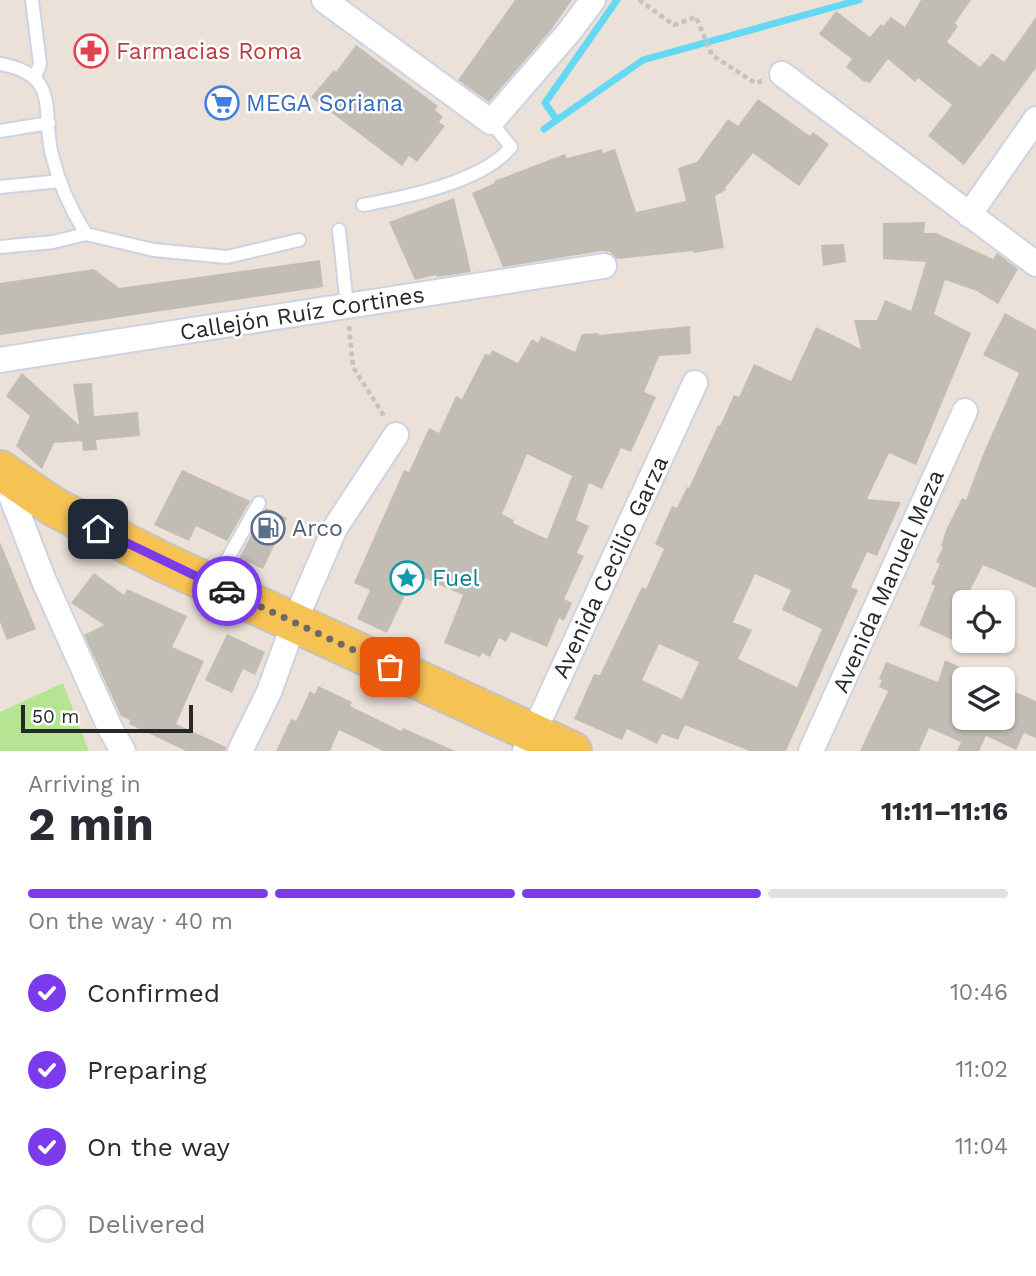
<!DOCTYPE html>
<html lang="en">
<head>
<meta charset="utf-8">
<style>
  :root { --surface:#fff; --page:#f7f7f7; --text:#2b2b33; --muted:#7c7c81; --line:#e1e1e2; --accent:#7c3aed }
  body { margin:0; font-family:"Work Sans",sans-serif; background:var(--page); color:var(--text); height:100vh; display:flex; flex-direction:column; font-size:26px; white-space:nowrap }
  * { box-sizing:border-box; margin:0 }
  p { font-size:23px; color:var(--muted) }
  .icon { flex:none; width:38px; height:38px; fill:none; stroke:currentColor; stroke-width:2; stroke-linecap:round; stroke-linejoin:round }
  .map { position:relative; height:751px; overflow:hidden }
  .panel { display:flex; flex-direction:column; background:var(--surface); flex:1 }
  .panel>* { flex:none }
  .buttons { position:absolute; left:952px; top:590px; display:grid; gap:14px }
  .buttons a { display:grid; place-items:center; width:63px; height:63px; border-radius:10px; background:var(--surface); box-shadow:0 2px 5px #0004; font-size:35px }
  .scale { position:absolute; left:21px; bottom:18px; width:172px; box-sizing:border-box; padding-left:7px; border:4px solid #282828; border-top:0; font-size:19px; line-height:24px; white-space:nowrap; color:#282828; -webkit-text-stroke:5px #fff; paint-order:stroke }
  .pin { position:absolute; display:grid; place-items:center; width:60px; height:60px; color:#fff; margin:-30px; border-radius:14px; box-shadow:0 4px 10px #0006 }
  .courier { position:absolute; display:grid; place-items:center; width:70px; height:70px; margin:-35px; border:5px solid #7c3aed; border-radius:50%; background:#fff; color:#222; box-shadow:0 2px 9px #0007 }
  .head em { font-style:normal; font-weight:700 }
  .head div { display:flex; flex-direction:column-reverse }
  .head { display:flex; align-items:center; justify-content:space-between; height:119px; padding:0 28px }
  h1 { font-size:46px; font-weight:700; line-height:52px }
  .bar { display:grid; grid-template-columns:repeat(4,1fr); gap:10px 7px; align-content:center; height:84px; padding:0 28px }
  .bar i { height:9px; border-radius:5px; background:var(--line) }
  .bar .active { background:var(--accent) }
  .bar p { grid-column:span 4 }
  ol { padding:0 28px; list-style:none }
  li { display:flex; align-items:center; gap:21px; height:77px }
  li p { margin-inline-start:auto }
  li .icon { padding:7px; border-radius:50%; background:var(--accent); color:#fff; stroke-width:4 }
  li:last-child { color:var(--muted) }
  li i { width:38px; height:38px; border:4px solid var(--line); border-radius:50% }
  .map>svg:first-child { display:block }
</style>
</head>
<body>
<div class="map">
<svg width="1036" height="751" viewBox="0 0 1036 751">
  <rect width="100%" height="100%" fill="#ebe1d8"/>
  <path fill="#b5e592" d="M63,683L89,751H0V712Z"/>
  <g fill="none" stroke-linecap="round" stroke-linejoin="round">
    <path stroke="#65d9f3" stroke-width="7" d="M557,120L545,103L617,0
      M544,129L643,60L859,0"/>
  </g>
  <path fill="#c2bdb4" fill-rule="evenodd" d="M515,0H572L551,30L489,102L458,80Z
    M921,0H971L955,23L958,26L947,42L980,67L992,53L1004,62L1036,17V68L964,165L928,136L952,105L918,78L915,82L888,59L870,83L863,81L846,67L852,59L819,34L836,11L870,37L881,24L883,26L891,17L905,27Z
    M356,45L438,106L435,110L443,117L439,122L445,126L417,162L409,156L402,166L311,97L334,70L336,72Z
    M758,99L810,136L813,132L829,144L799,186L753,153L725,188L726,190L715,196L724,248L693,253V251L617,259L610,252L602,251L503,267L472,193L495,183L494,181L565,154L567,158L602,149L603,153L615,149L636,212L686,201L678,168L697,162L728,119L738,126Z
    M454,198L471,272L437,277L436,275L415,280L389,222Z
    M925,222L924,233H936L993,259L997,253L1018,269L998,304L977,291L945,280L934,314L971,333L916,465L889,453L867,499L901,502L877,556L867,552L851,587L858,590L786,751H749L685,725L678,740L662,734L657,744L627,729L622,740L574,719L594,674L600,675L642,587L646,589L664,549L655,544L672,506L677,508L687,487L689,488L718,425L720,426L734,395L739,397L754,364L791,381L816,327L861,349L854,320H877L885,300L911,311L926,262L883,259V223ZM755,574L791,590L782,610L822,629L797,687L738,659L752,630L733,622ZM659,644L699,662L682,699L642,680Z
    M844,244L846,262L823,266L821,245Z
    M320,260L323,287L0,335V283L94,269L119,288Z
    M1005,313L1036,330V588L983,565L964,602L959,614L964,616L953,640L919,625L935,586L931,584L940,564L936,562L943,547L941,546L946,530L962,498L966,500L984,452L1019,373L983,355Z
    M690,326L691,354L659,356L644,392L656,397L631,452L621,448L602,489L589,483L576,520L589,526L577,553L584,556L564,599L572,603L564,621L559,618L547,647L511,632L506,642L499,638L490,657L482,653L480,657L444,643L463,595L415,574L387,633L357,619L370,590L354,583L404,470L409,472L429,428L439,433L456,396L462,399L485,354L490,355L492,350L518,363L532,339L538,343L541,336L575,352L582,334L599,333V335ZM527,454L572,476L547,539L513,523L514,520L502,514Z
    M22,373L79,425L73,384L92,383L94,416L138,412L140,436L96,440L97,450L83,451L82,441L54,443L42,469L16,446L30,416L6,396Z
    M182,470L250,501L227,541L196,526L189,541L154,525Z
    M266,508L287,518L263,569L239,558Z
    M0,542L36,629L7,640L0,622Z
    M94,573L124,595L127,589L187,616L172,647L204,661L176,724L226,747L225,751H186L129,724L130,720L121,716L84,635L104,625L71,603Z
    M227,634L265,652L255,675L243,669L232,693L205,680Z
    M945,660L964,669V718H1003V686L1036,701V738L1024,733L1016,750L986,736L979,751H957L961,742L929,728L919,751H860L888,691L879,687L882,680L879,679L886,662L938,682Z
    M318,686L352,702L350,706L401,731L403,728L455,751H383L339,730L330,751H276L291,719L296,721L310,691L315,694Z"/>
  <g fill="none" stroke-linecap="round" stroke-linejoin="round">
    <defs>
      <path id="service" d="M32,0L40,64L35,78
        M0,64C62,75 41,112 52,155C59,184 71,210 86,234L154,250L227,257L299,240
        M0,131L49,123
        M0,187L60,181
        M363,205C406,197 482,182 511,147L491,122
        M339,230L347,306
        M0,247L53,242L86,234
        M215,581L259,503"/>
      <path id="minor" d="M324,0L491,122L569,32L593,0
        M782,74L1036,264
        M969,215L1036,119
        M0,360L604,266
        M2,472L44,581L110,728L123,751
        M240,751L269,692L294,623L335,528L396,435
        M525,751L695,383
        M811,751L965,411"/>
      <path id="primary" d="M0,470L54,507L163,562L572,751"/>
    </defs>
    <use href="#service" stroke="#cdd3e2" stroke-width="16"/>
    <use href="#minor" stroke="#cdd3e2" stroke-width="28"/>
    <use href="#primary" stroke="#c3c3c3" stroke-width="42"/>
    <path stroke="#c3c3c3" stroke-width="4.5" stroke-dasharray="5 3.5" stroke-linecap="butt" d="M639,0L674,25L696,17L712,55L755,83L762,81
      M349,326L353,367L384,416"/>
    <use href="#service" stroke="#fff" stroke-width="12"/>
    <use href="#minor" stroke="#fff" stroke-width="24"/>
    <use href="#primary" stroke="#f6c253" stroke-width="38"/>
  </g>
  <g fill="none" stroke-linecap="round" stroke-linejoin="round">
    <path stroke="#6c6966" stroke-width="7" stroke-dasharray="0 12.6" d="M227,591L390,667"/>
    <path stroke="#7c3aed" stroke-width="9" d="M98,529L227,591"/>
  </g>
  <defs>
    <symbol id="pharmacy-ring" viewBox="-11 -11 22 22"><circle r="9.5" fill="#fff" stroke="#e0444e" stroke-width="1.5"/><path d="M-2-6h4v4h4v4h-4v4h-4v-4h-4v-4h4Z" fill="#e0444e"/></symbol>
    <symbol id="supermarket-ring" viewBox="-11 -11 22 22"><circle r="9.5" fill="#fff" stroke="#3f7fe0" stroke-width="1.5"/><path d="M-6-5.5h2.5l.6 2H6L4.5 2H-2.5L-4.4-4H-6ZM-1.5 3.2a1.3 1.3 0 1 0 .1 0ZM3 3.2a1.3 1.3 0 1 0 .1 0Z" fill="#3f7fe0"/></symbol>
    <symbol id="fuel-ring" viewBox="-11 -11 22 22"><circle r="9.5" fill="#fff" stroke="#5c6f8a" stroke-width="1.5"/><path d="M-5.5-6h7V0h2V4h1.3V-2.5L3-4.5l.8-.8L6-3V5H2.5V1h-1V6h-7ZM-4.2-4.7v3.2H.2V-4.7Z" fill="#5c6f8a"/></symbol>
    <symbol id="sight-ring" viewBox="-11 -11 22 22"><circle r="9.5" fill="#fff" stroke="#0f9aa8" stroke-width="1.5"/><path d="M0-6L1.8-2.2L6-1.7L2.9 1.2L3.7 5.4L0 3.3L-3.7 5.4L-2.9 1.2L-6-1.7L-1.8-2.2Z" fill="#0f9aa8"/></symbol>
  </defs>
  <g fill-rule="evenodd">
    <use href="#pharmacy-ring" x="72" y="32" width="38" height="38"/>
    <use href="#supermarket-ring" x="203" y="84" width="38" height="38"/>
    <use href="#fuel-ring" x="249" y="509" width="38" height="38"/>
    <use href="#sight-ring" x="388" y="559" width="38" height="38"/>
  </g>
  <g text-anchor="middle" stroke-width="5" stroke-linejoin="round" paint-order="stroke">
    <g font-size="23" fill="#be3a42" stroke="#fff" text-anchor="start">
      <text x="116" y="59">Farmacias Roma</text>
    </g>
    <g font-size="23" fill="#366cbe" stroke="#fff" text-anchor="start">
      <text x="246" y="111">MEGA Soriana</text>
    </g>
    <g font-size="23" fill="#282828" stroke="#fff">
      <text transform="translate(302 313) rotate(-9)" y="8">Callejón Ruíz Cortines</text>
      <text transform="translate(610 567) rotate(-65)" y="8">Avenida Cecilio Garza</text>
      <text transform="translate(888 581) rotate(-66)" y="8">Avenida Manuel Meza</text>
    </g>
    <g font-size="23" fill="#4e5e75" stroke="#fff" text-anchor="start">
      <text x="292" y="536">Arco</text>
    </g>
    <g font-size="23" fill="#0d838f" stroke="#fff" text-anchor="start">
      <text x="432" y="586">Fuel</text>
    </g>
  </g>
</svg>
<div class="buttons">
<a><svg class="icon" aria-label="locate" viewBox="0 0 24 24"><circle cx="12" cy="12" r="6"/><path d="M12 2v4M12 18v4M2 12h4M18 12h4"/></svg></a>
<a><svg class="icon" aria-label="layers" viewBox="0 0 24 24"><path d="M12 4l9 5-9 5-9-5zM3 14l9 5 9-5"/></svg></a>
</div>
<div class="scale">50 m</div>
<div class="pin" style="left:390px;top:667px;background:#ea580c"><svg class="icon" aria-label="bag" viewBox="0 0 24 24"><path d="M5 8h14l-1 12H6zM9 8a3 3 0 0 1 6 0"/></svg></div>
<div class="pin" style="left:98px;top:529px;background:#1f2937"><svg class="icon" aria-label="home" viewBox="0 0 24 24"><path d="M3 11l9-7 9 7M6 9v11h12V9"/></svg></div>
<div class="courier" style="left:227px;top:591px"><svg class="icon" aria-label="car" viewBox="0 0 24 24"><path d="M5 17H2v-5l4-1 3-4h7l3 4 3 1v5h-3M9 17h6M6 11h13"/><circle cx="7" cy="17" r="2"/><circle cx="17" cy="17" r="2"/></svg></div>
</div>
<section class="panel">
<div class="head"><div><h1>2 min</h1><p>Arriving in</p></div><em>11:11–11:16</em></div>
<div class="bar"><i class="active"></i><i class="active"></i><i class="active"></i><i></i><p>On the way · 40 m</p></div>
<ol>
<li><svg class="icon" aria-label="check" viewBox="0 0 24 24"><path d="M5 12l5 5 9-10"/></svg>Confirmed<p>10:46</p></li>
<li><svg class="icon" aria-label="check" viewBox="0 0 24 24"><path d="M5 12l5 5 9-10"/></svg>Preparing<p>11:02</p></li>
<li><svg class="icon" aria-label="check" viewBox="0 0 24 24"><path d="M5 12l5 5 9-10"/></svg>On the way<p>11:04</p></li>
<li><i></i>Delivered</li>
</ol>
</section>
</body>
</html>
